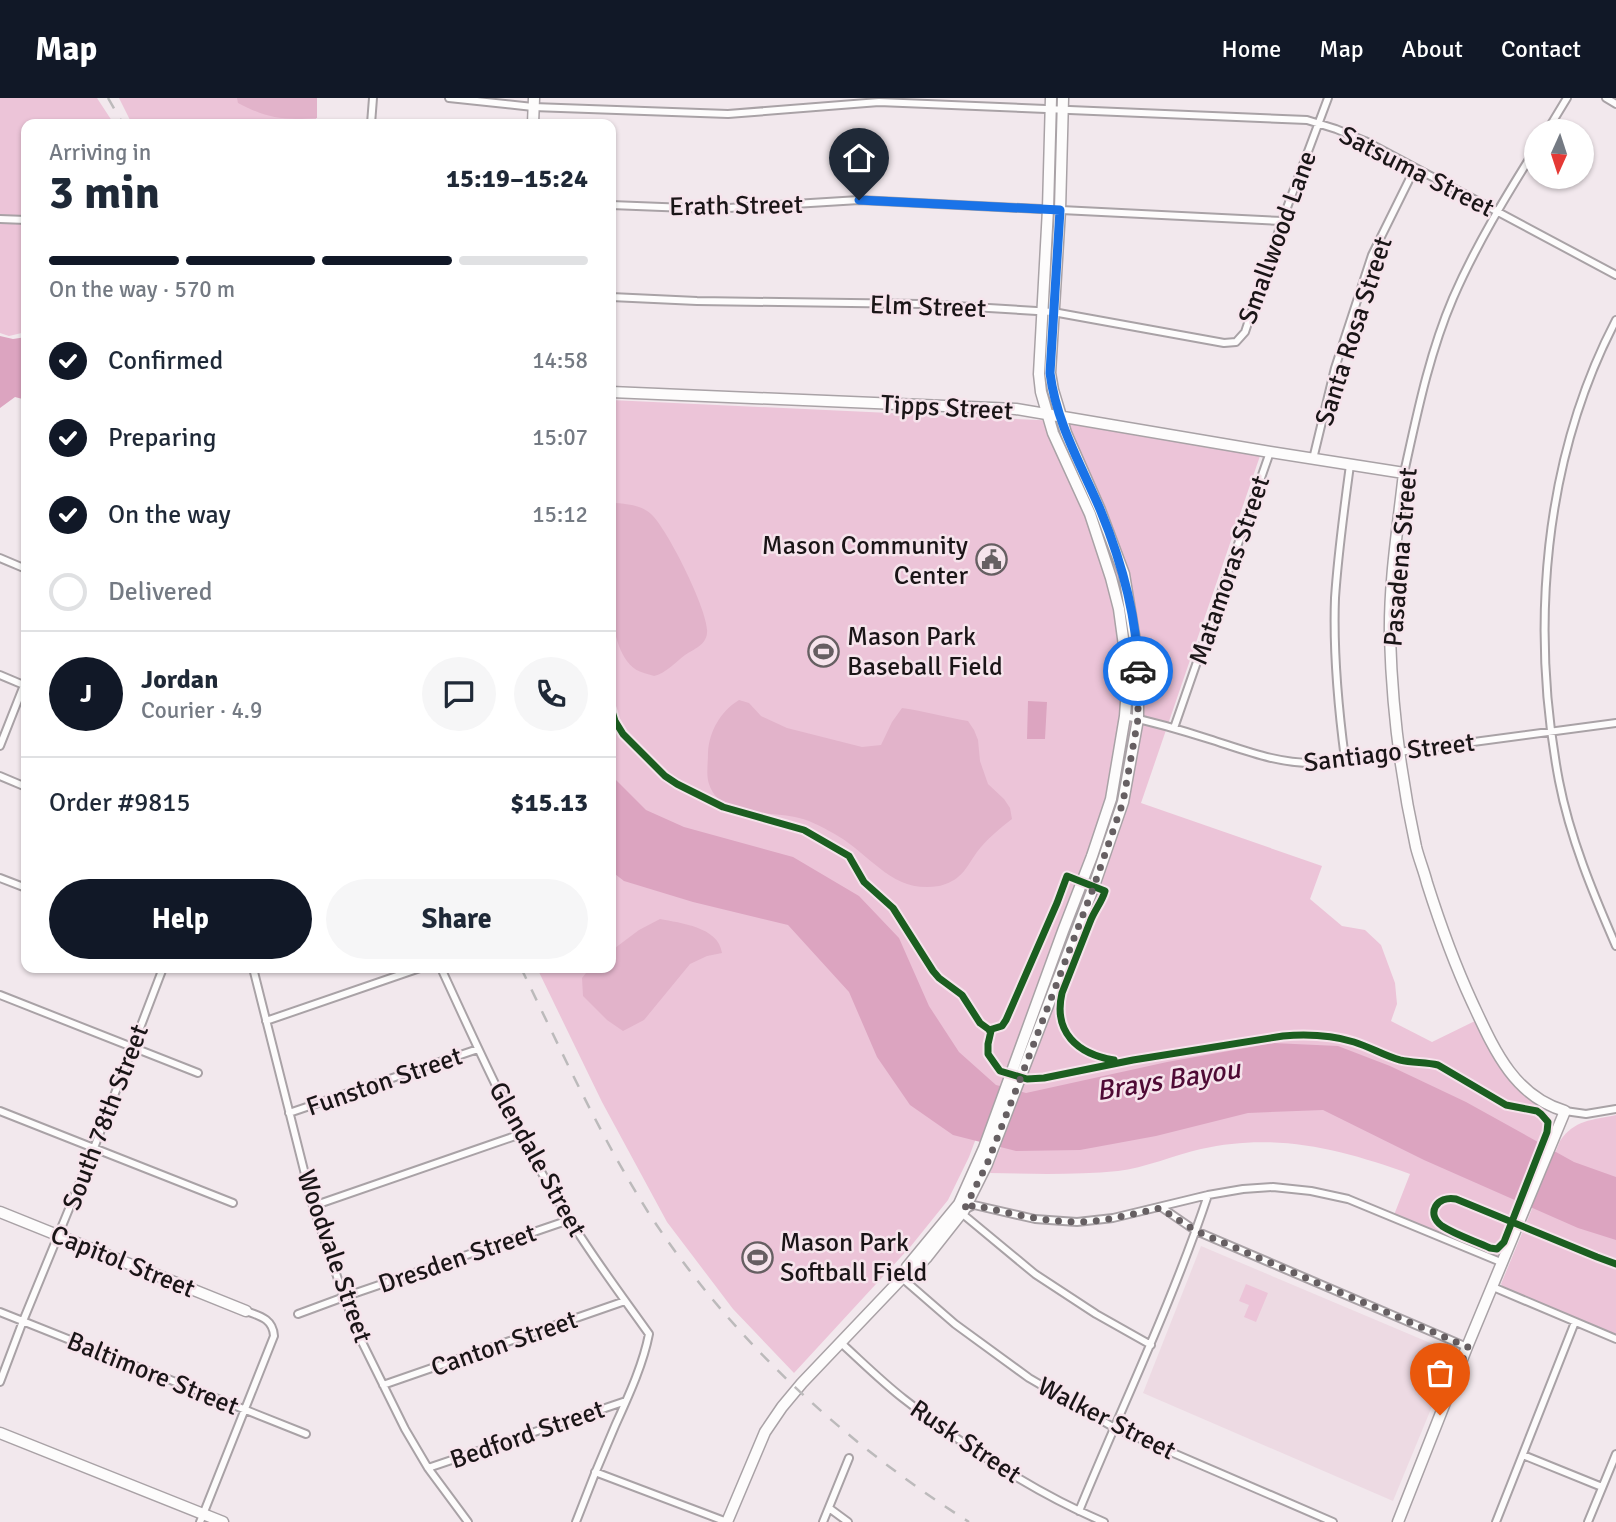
<!DOCTYPE html>
<html lang="en">
<head>
<meta charset="utf-8">
<style>
  :root { --surface:#fff; --page:#f6f6f7; --text:#1f2937; --muted:#747a83; --line:#e0e1e3; --accent:#111827 }
  body { margin:0; font-family:Signika,sans-serif; background:var(--page); color:var(--text); height:100vh; display:flex; flex-direction:column; font-size:26px; white-space:nowrap }
  * { box-sizing:border-box; margin:0 }
  p { font-size:23px; color:var(--muted) }
  .icon { flex:none; width:38px; height:38px; fill:none; stroke:currentColor; stroke-width:2; stroke-linecap:round; stroke-linejoin:round }
  .map { position:relative; flex:1; overflow:hidden }
  .drawer { position:absolute; left:21px; top:21px; width:595px; height:854px; display:flex; flex-direction:column; background:var(--surface); border-radius:14px; box-shadow:0 2px 5px #0004 }
  .drawer>* { flex:none }
  .needle { width:46px; rotate:183deg }
  .fabs { position:absolute; left:1524px; top:21px; display:grid; gap:14px }
  .fabs a { display:grid; place-items:center; width:70px; height:70px; border-radius:50%; background:var(--surface); box-shadow:0 2px 5px #0004; font-size:35px }
  .pin { position:absolute; display:grid; place-items:center; width:60px; height:60px; color:#fff; margin:-72px -30px; border-radius:50% 50% 50% 0; rotate:-45deg; box-shadow:0 0 7px #0007 }
  .pin .icon { rotate:45deg }
  .courier { position:absolute; display:grid; place-items:center; width:70px; height:70px; margin:-35px; border:5px solid #1a73e8; border-radius:50%; background:#fff; color:#222; box-shadow:0 2px 9px #0007 }
  .headline em { font-style:normal; font-weight:700 }
  .headline div { display:flex; flex-direction:column-reverse }
  .headline { display:flex; align-items:center; justify-content:space-between; height:119px; padding:0 28px }
  h1 { font-size:46px; font-weight:700; line-height:52px }
  .bar { display:grid; grid-template-columns:repeat(4,1fr); gap:10px 7px; align-content:center; height:84px; padding:0 28px }
  .bar i { height:9px; border-radius:5px; background:var(--line) }
  .bar .current { background:var(--accent) }
  .bar p { grid-column:span 4 }
  .line { display:flex; align-items:center; gap:18px; padding:0 28px; border-top:2px solid var(--line) }
  .line div { flex:1 }
  .round { display:grid; place-items:center; flex:none; width:74px; height:74px; border-radius:37px; background:var(--page) }
  ol { padding:0 28px; list-style:none }
  li { display:flex; align-items:center; gap:21px; height:77px }
  li p { margin-inline-start:auto }
  li .icon { padding:7px; border-radius:50%; background:var(--accent); color:#fff; stroke-width:4 }
  li:last-child { color:var(--muted) }
  li i { width:38px; height:38px; border:4px solid var(--line); border-radius:50% }
  .primary-button { display:flex; gap:14px; margin-top:auto; padding:14px 28px }
  .primary-button a { flex:1; height:80px; border-radius:42px; background:var(--accent); color:#fff; font-size:28px; font-weight:700; line-height:80px; text-align:center }
  .primary-button a+a { background:var(--page); color:var(--text) }
  header { display:flex; align-items:center; gap:42px; box-sizing:border-box; height:98px; padding:0 35px; background:var(--accent); color:#fff }
  header strong { font-size:33px }
  nav { display:flex; gap:38px; margin-inline-start:auto; font-size:24px }
  .map>svg:first-child { display:block }
</style>
</head>
<body>
<header>
<strong>Map</strong>
<nav><a>Home</a><a>Map</a><a>About</a><a>Contact</a></nav>
</header>
<div class="map">
<svg width="1616" height="1424" viewBox="0 0 1616 1424">
  <rect width="100%" height="100%" fill="#f2e8ed"/>
  <path fill="#eddae3" d="M1201,1148L1454,1255L1393,1403L1143,1295Z"/>
  <path fill="#ecc4d8" d="M0,0H97L114,26H26V234L9,238L0,235Z
    M119,0H317L316,26H132Z
    M611,302L1059,323L1260,358L1141,705L1322,768L1310,801L1342,828L1365,832L1381,847L1395,885L1397,906L1391,923L1432,944L1477,922C1489,944 1499,969 1516,988C1527,1002 1552,1014 1550,1035L1501,1157L1496,1159L1484,1155L1394,1117L1410,1076C1341,1051 1275,1034 1201,1051C1175,1057 1144,1070 1118,1073C1076,1077 1033,1076 990,1075L1001,1049L996,987L969,1059L948,1102L911,1148L794,1275L733,1211L667,1124L602,1004L537,870H611Z
    M1616,1017V1236L1507,1192L1503,1189L1501,1186L1560,1043C1574,1022 1592,1022 1616,1017Z
    M1246,1186L1268,1195L1256,1224L1244,1219L1249,1207L1239,1203Z"/>
  <path fill="#e2b3ca" d="M237,0H317V20C282,22 269,21 238,5Z
    M611,405C623,405 642,407 651,416C667,430 710,516 707,535C706,547 694,551 685,557C677,563 665,576 654,578C654,578 644,575 644,575C621,569 616,539 611,518Z
    M739,602L749,605L761,618L787,630L862,649L881,647L892,624L902,610C924,613 945,619 968,623L974,632L978,642L980,663L988,686L1004,701L1010,710L1012,721C999,731 987,741 977,754C971,762 966,773 958,779C954,783 944,787 939,788C893,796 872,758 838,738C826,731 812,723 799,720C771,712 721,722 709,686C706,677 708,665 708,655C709,633 721,613 739,602Z
    M660,821C680,825 719,829 722,855L707,858L690,866L644,922L623,933L607,922L583,898L582,880L590,870H611V853L639,832Z"/>
  <path fill="#dca4c0" d="M0,238L13,241L26,239V302L15,299L0,310Z
    M1028,603L1047,604L1045,641H1027Z
    M611,669L613,679L646,712L684,729L793,759L859,798L899,840L929,908L959,954L996,987L1026,995L1167,964L1273,945L1338,948L1390,968L1466,1004L1574,1064L1616,1079V1142L1578,1130L1424,1062L1323,1012L1248,1015L1156,1038L1080,1052L1016,1053L953,1037L910,1007L877,959L849,894L788,827L693,804L624,783L611,773Z"/>
  <g fill="none" stroke-linecap="round" stroke-linejoin="round">
    <defs>
      <path id="street" d="M449,0L533,9L728,16L879,4L1307,22L1336,31L1365,43L1616,177
        M1606,0L1616,6
        M371,26L373,0
        M1547,33L1567,0
        M611,107L713,111L859,102L1282,123
        M0,121L26,122
        M611,199L697,203L922,206L1053,214L1224,245L1236,244L1245,234L1282,123L1328,0
        M1616,222C1543,362 1530,530 1559,683C1570,740 1593,795 1616,848
        M1313,361L1335,270L1372,157L1415,70
        M1404,375C1417,316 1429,256 1453,200C1476,147 1506,98 1536,50
        M0,460L26,471
        M0,577L26,588
        M1125,618C1153,624 1181,632 1209,641C1244,652 1278,666 1316,665L1616,625
        M1174,630L1270,354
        M0,648L26,582
        M1345,661C1338,608 1333,554 1335,500C1338,455 1344,411 1350,367
        M0,678L26,689
        M0,780L26,790
        M253,870L313,1108L344,1199L362,1244L405,1331L428,1370L468,1424
        M441,870C480,955 519,1042 570,1122C594,1161 622,1198 649,1236C643,1267 628,1299 615,1328C601,1360 588,1392 576,1424
        M0,897L198,975
        M266,923L420,870
        M0,1013L233,1105
        M1565,1013L1586,1016L1616,1011
        M289,1015L478,951
        M313,1108L521,1036
        M1161,1109L1196,1133L1467,1249
        M902,1180L955,1226L1029,1280L1113,1329L1333,1424
        M1493,1189L1616,1241
        M0,1214L306,1336
        M298,1216L344,1199L569,1122
        M840,1244C861,1263 882,1284 904,1301C962,1347 1035,1395 1104,1424
        M1151,1247L1096,1216L1035,1176L965,1118L964,1112L974,1107L1035,1121L1077,1124L1113,1120L1208,1097L1243,1091L1273,1089L1311,1093L1348,1101L1503,1165
        M0,1284L23,1223L94,1050L163,870
        M383,1287L625,1203
        M1523,1357L1602,1389
        M428,1370L626,1303
        M595,1374L727,1424
        M829,1410L848,1424
        M1079,1413C1122,1308 1172,1205 1208,1097
        M200,1424L274,1238C273,1221 260,1218 246,1213
        M823,1424L849,1360
        M1496,1424L1575,1224
        M1588,1424L1616,1356"/>
      <path id="secondary" d="M533,26L534,0
        M611,294L1016,311L1270,354L1404,375C1398,429 1389,484 1390,539C1392,609 1401,681 1416,749C1419,761 1424,773 1427,785C1440,826 1454,865 1472,904C1493,949 1513,998 1565,1013L1467,1249L1398,1424
        M0,1114L246,1213
        M903,1180L911,1176L927,1159L964,1112L987,1066L1094,788L1123,704L1138,621V561L1124,476L1100,412L1066,335L1053,292L1050,275L1060,112L1063,0
        M0,1335L223,1424
        M727,1424L765,1334L782,1309L802,1285L902,1180L907,1169L959,1106L984,1050L1063,833L1092,758L1111,701L1125,618L1127,591L1126,562L1119,511L1111,480L1090,416L1053,335L1041,294L1039,276L1048,111L1051,0"/>
    </defs>
    <use href="#street" stroke="#a9a2a6" stroke-width="10"/>
    <use href="#secondary" stroke="#a9a2a6" stroke-width="13"/>
    <use href="#street" stroke="#fdfcfc" stroke-width="6"/>
    <use href="#secondary" stroke="#fdfcfc" stroke-width="10"/>
    <path stroke="#bcbabb" stroke-width="2.5" stroke-dasharray="12 12" stroke-linecap="butt" d="M108,0L123,26
      M521,870C561,952 599,1036 648,1114C731,1241 842,1343 969,1424"/>
    <defs>
      <path id="cycleway" d="M611,610L615,623L623,636L665,678L677,686L723,709L804,732L849,758L864,784L893,810L933,873L939,880L962,897L980,925L991,933L988,946V956L995,966L1000,973L1027,981L1044,980L1133,962L1283,938C1307,936 1331,937 1354,944C1370,949 1385,958 1400,962C1413,965 1426,964 1438,967L1506,1007L1537,1013L1541,1016L1548,1024L1547,1034L1504,1144L1497,1151L1490,1150C1475,1143 1456,1137 1442,1128C1425,1116 1437,1097 1456,1101L1597,1159L1616,1166
        M989,932L1002,928L1006,922L1057,805L1067,778L1105,793C1102,804 1094,813 1090,824L1062,895C1053,934 1077,956 1114,962"/>
    </defs>
    <use href="#cycleway" stroke="#f6e4ec" stroke-width="11"/>
    <use href="#cycleway" stroke="#1b5e20" stroke-width="7"/>
  </g>
  <g fill="none" stroke-linecap="round" stroke-linejoin="round">
    <path stroke="#665f62" stroke-width="7" stroke-dasharray="0 12.6" d="M1138,573V621L1123,704L1094,788L1023,974L987,1066L964,1112L974,1107C1007,1115 1040,1123 1075,1124C1104,1124 1132,1116 1160,1110L1196,1133L1468,1249L1440,1317"/>
    <path stroke="#1a73e8" stroke-width="9" d="M859,102L1060,112L1050,275C1056,324 1081,367 1100,411C1121,462 1137,517 1138,573"/>
  </g>
  <defs>
    <symbol id="civic-ring" viewBox="-11 -11 22 22"><circle r="9.5" fill="#f6e4ec" stroke="#665f62" stroke-width="1.5"/><path d="M-.6-6.5H3V-4.5H.6V-3L4-1V1h2V6H-6V1h2V-1L-.6-3ZM-1.2 2.5V6h2.4V2.5Z" fill="#665f62"/></symbol>
    <symbol id="stadium-ring" viewBox="-11 -11 22 22"><circle r="9.5" fill="#f6e4ec" stroke="#665f62" stroke-width="1.5"/><path d="M0-5a6.5 5 0 1 0 0 10a6.5 5 0 1 0 0-10ZM-3.5-1.8h7v3.6h-7Z" fill="#665f62"/></symbol>
  </defs>
  <g fill-rule="evenodd">
    <use href="#civic-ring" x="974" y="444" width="35" height="35"/>
    <use href="#stadium-ring" x="806" y="536" width="35" height="35"/>
    <use href="#stadium-ring" x="740" y="1142" width="35" height="35"/>
  </g>
  <g text-anchor="middle" stroke-width="5" stroke-linejoin="round" paint-order="stroke">
    <g font-size="26" fill="#1a1517" stroke="#f6e4ec">
      <text transform="translate(1417 73) rotate(27)" y="9">Satsuma Street</text>
      <text transform="translate(736 107) rotate(-1)" y="9">Erath Street</text>
      <text transform="translate(1277 139) rotate(-70)" y="9">Smallwood Lane</text>
      <text transform="translate(928 208) rotate(2)" y="9">Elm Street</text>
      <text transform="translate(1353 233) rotate(-72)" y="9">Santa Rosa Street</text>
      <text transform="translate(947 309) rotate(3)" y="9">Tipps Street</text>
      <text transform="translate(1400 459) rotate(-85)" y="9">Pasadena Street</text>
      <text transform="translate(1229 472) rotate(-71)" y="9">Matamoras Street</text>
      <text transform="translate(1389 654) rotate(-7)" y="9">Santiago Street</text>
      <text transform="translate(384 983) rotate(-19)" y="9">Funston Street</text>
      <text transform="translate(105 1019) rotate(-69)" y="9">South 78th Street</text>
      <text transform="translate(538 1061) rotate(61)" y="9">Glendale Street</text>
      <text transform="translate(335 1158) rotate(71)" y="9">Woodvale Street</text>
      <text transform="translate(457 1160) rotate(-19)" y="9">Dresden Street</text>
      <text transform="translate(123 1163) rotate(22)" y="9">Capitol Street</text>
      <text transform="translate(504 1245) rotate(-19)" y="9">Canton Street</text>
      <text transform="translate(153 1275) rotate(22)" y="9">Baltimore Street</text>
      <text transform="translate(1107 1320) rotate(27)" y="9">Walker Street</text>
      <text transform="translate(527 1336) rotate(-19)" y="9">Bedford Street</text>
      <text transform="translate(966 1343) rotate(34)" y="9">Rusk Street</text>
    </g>
    <g font-size="26" fill="#1a1517" stroke="#f6e4ec" text-anchor="start">
      <text x="968" y="456" text-anchor="end">Mason Community<tspan x="968" dy="30">Center</tspan></text>
      <text x="847" y="547">Mason Park<tspan x="847" dy="30">Baseball Field</tspan></text>
      <text x="780" y="1153">Mason Park<tspan x="780" dy="30">Softball Field</tspan></text>
    </g>
    <g font-size="28" font-style="italic" fill="#4f0a35" stroke="#f6e4ec">
      <text transform="translate(1168 981) rotate(-9)" y="10">Brays Bayou</text>
    </g>
  </g>
</svg>
<div class="fabs">
<a><svg class="needle" viewBox="-14 -14 28 28"><path d="M0-13l5 13h-10z" fill="#e53935"/><path d="M0 13l5-13h-10z" fill="#747a83"/></svg></a>
</div>
<div class="pin" style="left:1440px;top:1317px;background:#ea580c"><svg class="icon" aria-label="bag" viewBox="0 0 24 24"><path d="M5 8h14l-1 12H6zM9 8a3 3 0 0 1 6 0"/></svg></div>
<div class="pin" style="left:859px;top:102px;background:#1f2937"><svg class="icon" aria-label="home" viewBox="0 0 24 24"><path d="M3 11l9-7 9 7M6 9v11h12V9"/></svg></div>
<div class="courier" style="left:1138px;top:573px"><svg class="icon" aria-label="car" viewBox="0 0 24 24"><path d="M5 17H2v-5l4-1 3-4h7l3 4 3 1v5h-3M9 17h6M6 11h13"/><circle cx="7" cy="17" r="2"/><circle cx="17" cy="17" r="2"/></svg></div>
<section class="drawer">
<div class="headline"><div><h1>3 min</h1><p>Arriving in</p></div><em>15:19–15:24</em></div>
<div class="bar"><i class="current"></i><i class="current"></i><i class="current"></i><i></i><p>On the way · 570 m</p></div>
<ol>
<li><svg class="icon" aria-label="check" viewBox="0 0 24 24"><path d="M5 12l5 5 9-10"/></svg>Confirmed<p>14:58</p></li>
<li><svg class="icon" aria-label="check" viewBox="0 0 24 24"><path d="M5 12l5 5 9-10"/></svg>Preparing<p>15:07</p></li>
<li><svg class="icon" aria-label="check" viewBox="0 0 24 24"><path d="M5 12l5 5 9-10"/></svg>On the way<p>15:12</p></li>
<li><i></i>Delivered</li>
</ol>
<div class="line" style="height:126px"><b class="round" style="background:var(--accent);color:#fff">J</b><div><b>Jordan</b><p>Courier · 4.9</p></div><a class="round"><svg class="icon" aria-label="chat" viewBox="0 0 24 24"><path d="M4 5h16v11H9l-5 4z"/></svg></a><a class="round"><svg class="icon" aria-label="phone" viewBox="0 0 24 24"><path d="M5 4h4l2 5-3 2q2 4 5 5l2-3 5 2v4C11 20 4 13 5 4z"/></svg></a></div>
<div class="line" style="height:91px"><div>Order #9815</div><b>$15.13</b></div>
<div class="primary-button"><a>Help</a><a>Share</a></div>
</section>
</div>
</body>
</html>
